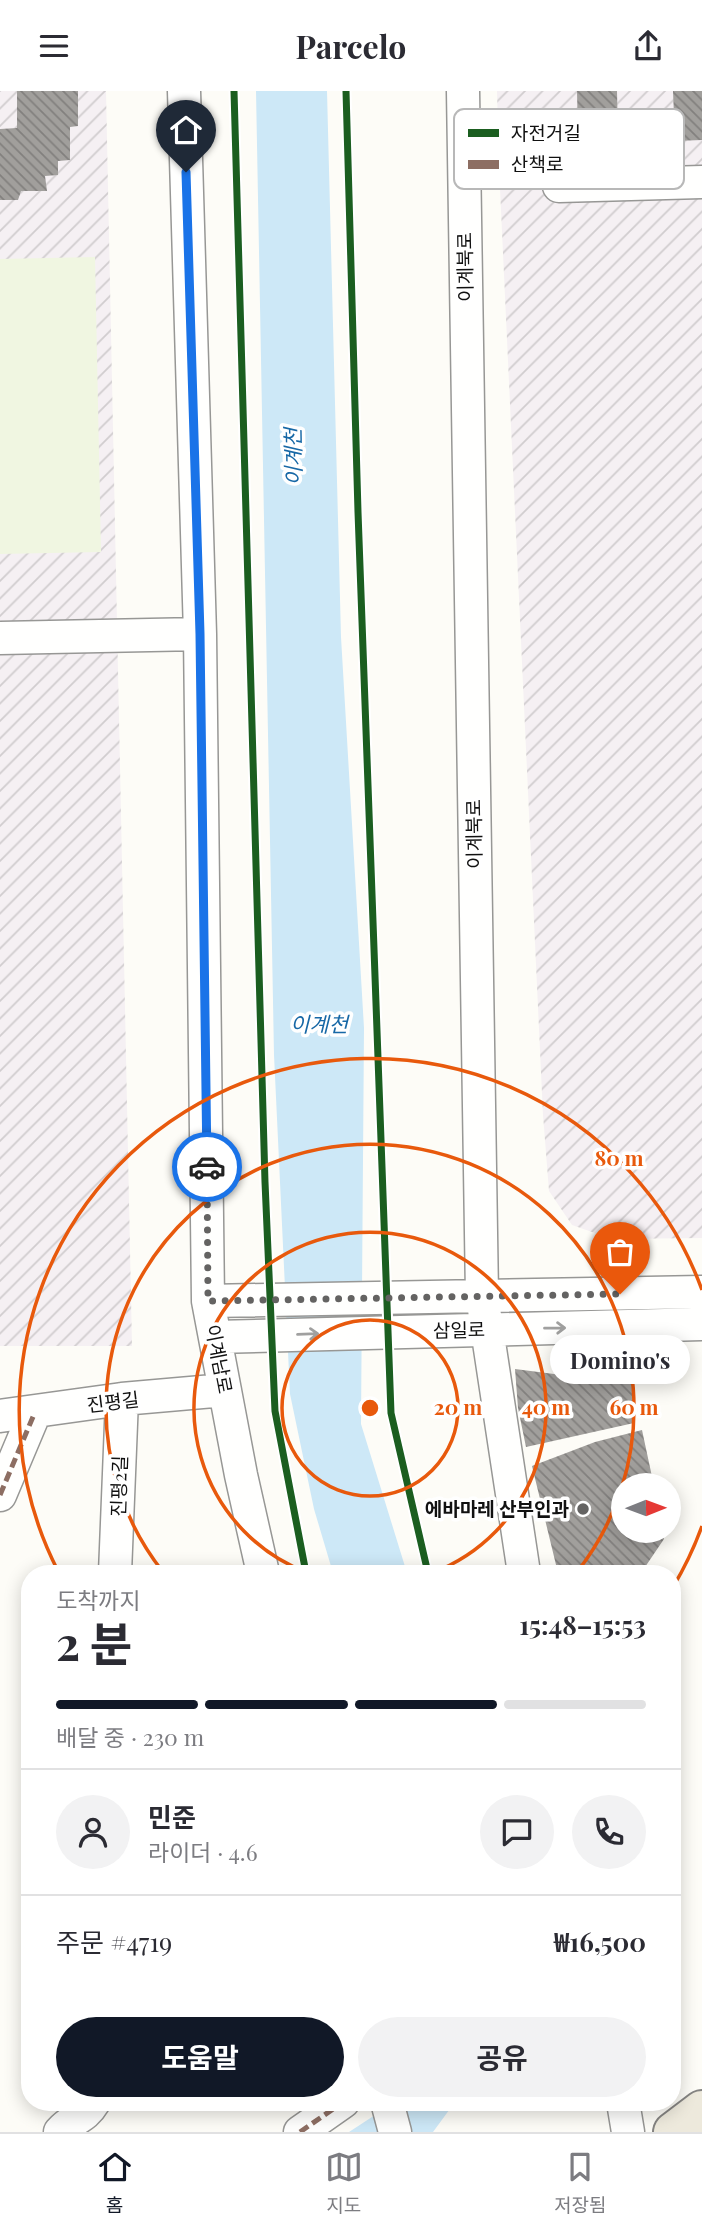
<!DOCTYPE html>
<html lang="ko">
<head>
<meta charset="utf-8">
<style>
  :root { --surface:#fff; --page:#f2f2f3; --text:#2b2b33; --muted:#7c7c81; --line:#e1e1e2; --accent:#111827 }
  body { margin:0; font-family:"Playfair Display","Noto Sans KR",serif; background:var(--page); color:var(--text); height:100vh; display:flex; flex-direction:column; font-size:26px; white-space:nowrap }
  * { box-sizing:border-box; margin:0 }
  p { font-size:23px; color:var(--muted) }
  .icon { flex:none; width:38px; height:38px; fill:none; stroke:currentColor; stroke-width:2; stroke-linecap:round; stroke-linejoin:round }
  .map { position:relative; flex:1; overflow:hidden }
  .panel { position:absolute; left:21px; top:1474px; width:660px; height:546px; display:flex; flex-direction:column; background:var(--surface); border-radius:28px; box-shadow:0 4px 18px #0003 }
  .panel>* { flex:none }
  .needle { width:46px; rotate:89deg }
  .controls { position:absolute; left:611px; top:1382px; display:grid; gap:14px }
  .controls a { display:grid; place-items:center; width:70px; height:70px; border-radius:50%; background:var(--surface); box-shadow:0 4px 18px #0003; font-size:35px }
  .pin { position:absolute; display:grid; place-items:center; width:60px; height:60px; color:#fff; margin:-72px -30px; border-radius:50% 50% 50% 0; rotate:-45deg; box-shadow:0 0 7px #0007 }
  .pin .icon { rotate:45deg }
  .courier { position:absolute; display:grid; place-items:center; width:70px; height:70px; margin:-35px; border:5px solid #1a73e8; border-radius:50%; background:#fff; color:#222; box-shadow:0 2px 9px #0007 }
  .bubble { position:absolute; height:49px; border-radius:24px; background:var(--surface); box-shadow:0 4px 18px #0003; font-size:23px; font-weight:700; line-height:49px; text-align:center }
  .overview em { font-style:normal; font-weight:700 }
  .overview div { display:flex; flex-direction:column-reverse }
  .overview { display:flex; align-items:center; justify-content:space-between; height:119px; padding:0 35px }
  h1 { font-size:46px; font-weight:700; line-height:52px }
  .bar { display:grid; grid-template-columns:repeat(4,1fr); gap:10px 7px; align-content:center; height:84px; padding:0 35px }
  .bar i { height:9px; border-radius:5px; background:var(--line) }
  .bar .on { background:var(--accent) }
  .bar p { grid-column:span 4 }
  .line { display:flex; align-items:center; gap:18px; padding:0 35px; border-top:2px solid var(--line) }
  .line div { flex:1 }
  .round { display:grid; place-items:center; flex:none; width:74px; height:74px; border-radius:37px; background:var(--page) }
  .primary-button { display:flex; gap:14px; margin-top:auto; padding:14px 35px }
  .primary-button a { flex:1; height:80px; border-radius:42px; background:var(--accent); color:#fff; font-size:28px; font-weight:700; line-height:80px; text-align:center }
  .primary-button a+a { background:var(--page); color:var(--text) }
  header { display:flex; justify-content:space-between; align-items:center; height:91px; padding:0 35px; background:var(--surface); font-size:32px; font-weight:700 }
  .tab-bar { display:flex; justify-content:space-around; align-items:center; height:98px; border-top:2px solid var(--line); background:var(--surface); font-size:19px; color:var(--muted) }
  .tab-bar a { display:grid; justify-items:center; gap:4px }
  .tab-bar .on { color:var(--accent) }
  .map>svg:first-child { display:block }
</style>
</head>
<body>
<header><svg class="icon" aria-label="menu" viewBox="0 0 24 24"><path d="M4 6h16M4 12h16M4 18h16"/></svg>Parcelo<svg class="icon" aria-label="share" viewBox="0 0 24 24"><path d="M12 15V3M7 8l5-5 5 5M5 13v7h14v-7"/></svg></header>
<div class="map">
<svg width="702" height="2041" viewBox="0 0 702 2041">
  <defs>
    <pattern id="industrial-furrows" width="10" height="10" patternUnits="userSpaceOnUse" patternTransform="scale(1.75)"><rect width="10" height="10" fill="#f5f0f3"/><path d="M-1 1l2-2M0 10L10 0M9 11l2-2" fill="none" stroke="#d1cdcf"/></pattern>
    <pattern id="building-back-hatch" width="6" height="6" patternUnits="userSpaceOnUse" patternTransform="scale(1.75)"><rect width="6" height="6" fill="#a19f9c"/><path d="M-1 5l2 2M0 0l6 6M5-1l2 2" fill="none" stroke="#82807e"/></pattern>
  </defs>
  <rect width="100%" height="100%" fill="#fdfcf7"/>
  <path fill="url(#industrial-furrows)" d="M0,0H106L132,1255H0Z
    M497,0H702V1147L612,1148L572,1134L549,1100L543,1024L499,76Z"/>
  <path fill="#f0f6e1" d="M95,166L101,461L0,463V168Z"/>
  <path fill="#cde8f7" d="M256,0H327L341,546L364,937L361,1333L407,1482H333L314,1418L290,1303L274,964Z
    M395,2011H455L433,2041H349Z"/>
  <path fill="url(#building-back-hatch)" d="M17,0H78V35L70,36V69L58,70V84L45,85L47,100H21L18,109H0V38L17,37Z
    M577,0H617L618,47L578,48Z
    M673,0H702V49L675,50Z
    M515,1278L632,1293L634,1332L526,1356L518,1317Z
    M642,1339L654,1395H623V1440H663L664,1448L641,1482H558L532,1375L595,1351Z"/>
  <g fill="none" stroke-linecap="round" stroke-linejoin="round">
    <defs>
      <path id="minor" d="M184,0L200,543L208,1210L241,1384L263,1482
        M463,0L482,1205L524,1482
        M559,95L702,91
        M0,547L200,543
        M208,1210L702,1201
        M215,1246L702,1233
        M0,1325L122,1308L225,1299
        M0,1404L35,1321
        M115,1482L122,1308
        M387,2011L395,2041
        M623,2011L628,2041
        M60,2041C72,2027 84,2028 94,2011
        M300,2041L343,2011"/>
      <path id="major" d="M673,2041L702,2019"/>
    </defs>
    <use href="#minor" stroke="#979795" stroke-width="35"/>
    <use href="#major" stroke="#858482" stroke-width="42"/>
    <use href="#minor" stroke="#fffffe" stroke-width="32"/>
    <use href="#major" stroke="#ede9dc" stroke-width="38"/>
    <path stroke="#8d6e63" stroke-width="5" stroke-dasharray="10 5" stroke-linecap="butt" d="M0,1404L35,1321
      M300,2041L343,2011"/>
    <defs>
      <path id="cycleway" d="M234,0L265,1091L275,1320L306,1482
        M346,0L358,421L391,1322L428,1482"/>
    </defs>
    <use href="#cycleway" stroke="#fff" stroke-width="11"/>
    <use href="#cycleway" stroke="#1b5e20" stroke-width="7"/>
  </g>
  <defs><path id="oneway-shaft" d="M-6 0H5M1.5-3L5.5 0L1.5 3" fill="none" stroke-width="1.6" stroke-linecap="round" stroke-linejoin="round" transform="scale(1.75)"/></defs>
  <g stroke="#a0a09f">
    <use href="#oneway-shaft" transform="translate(555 1237) rotate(-1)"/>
    <use href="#oneway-shaft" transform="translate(308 1243) rotate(-2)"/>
  </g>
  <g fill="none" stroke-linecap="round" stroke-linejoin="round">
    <path stroke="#646362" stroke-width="7" stroke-dasharray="0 12.6" d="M207,1076L208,1210L620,1203"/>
    <path stroke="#1a73e8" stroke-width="9" d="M186,81L200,543L207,1076"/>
  </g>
  <g fill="none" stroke="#e8590c" stroke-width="3.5">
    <circle cx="370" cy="1317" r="88"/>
    <path d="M308 1482A176 176 0 1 1 432 1482"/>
    <path d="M163 1481A264 264 0 1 1 577 1481"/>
    <path d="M702 1435A352 352 0 0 1 673 1496M58 1480A352 352 0 1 1 702 1199"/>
  </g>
  <circle fill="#646362" stroke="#fff" stroke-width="2.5" cx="583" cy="1418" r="7"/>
  <g text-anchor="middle" stroke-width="7" stroke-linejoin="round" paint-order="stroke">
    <g font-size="19" fill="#111" stroke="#fff">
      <text transform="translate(465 176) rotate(-91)" y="7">이계북로</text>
      <text transform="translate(474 743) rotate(-91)" y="7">이계북로</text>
      <text transform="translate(459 1239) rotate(-1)" y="7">삼일로</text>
      <text transform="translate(219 1268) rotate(79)" y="7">이계남로</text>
      <text transform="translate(113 1311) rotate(-7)" y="7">진평길</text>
      <text transform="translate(119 1395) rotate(-88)" y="7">진평2길</text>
    </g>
    <g font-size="19" font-weight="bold" fill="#111" stroke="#fff" text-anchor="end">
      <text x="569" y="1425">에바마레 산부인과</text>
    </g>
    <g font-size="21" font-style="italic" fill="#1768a6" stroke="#fff">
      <text transform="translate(294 366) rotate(-91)" y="7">이계천</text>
      <text x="319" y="941">이계천</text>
    </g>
  </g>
  <rect x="454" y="18" width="230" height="80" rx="10" fill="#fff" stroke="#b8b8b8" stroke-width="2"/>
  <rect x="468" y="38" width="31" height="8" fill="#1b5e20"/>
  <rect x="468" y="69" width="31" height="9" fill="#8d6e63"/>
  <g font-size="19" fill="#111">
    <text x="511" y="49">자전거길</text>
    <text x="511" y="80">산책로</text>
  </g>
  <circle cx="370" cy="1317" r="10" fill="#e8590c" stroke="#fff" stroke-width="3.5"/>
  <g font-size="21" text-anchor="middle" font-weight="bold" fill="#e8590c" stroke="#fff" stroke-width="7" stroke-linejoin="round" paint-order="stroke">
    <text x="619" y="1075">80 m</text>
    <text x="458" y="1324">20 m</text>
    <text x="546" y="1324">40 m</text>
    <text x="634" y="1324">60 m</text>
  </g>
</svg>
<div class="controls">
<a><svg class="needle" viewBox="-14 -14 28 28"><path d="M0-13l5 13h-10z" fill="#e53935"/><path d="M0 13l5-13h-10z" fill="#7c7c81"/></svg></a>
</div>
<div class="pin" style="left:620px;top:1203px;background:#ea580c"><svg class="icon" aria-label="bag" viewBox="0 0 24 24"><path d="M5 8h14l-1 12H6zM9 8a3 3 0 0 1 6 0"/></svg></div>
<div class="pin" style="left:186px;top:81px;background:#1f2937"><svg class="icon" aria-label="home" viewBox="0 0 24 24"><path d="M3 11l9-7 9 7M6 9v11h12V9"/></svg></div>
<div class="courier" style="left:207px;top:1076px"><svg class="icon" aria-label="car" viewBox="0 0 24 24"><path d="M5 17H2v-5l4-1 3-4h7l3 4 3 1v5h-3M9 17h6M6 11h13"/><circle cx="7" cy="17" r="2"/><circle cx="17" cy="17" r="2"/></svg></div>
<div class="bubble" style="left:550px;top:1244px;width:140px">Domino's</div>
<section class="panel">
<div class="overview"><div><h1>2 분</h1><p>도착까지</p></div><em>15:48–15:53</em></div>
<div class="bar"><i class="on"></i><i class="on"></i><i class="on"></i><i></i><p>배달 중 · 230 m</p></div>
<div class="line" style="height:126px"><a class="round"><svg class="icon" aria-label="person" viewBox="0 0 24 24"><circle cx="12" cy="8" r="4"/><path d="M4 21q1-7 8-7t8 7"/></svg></a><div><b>민준</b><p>라이더 · 4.6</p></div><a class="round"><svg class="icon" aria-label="chat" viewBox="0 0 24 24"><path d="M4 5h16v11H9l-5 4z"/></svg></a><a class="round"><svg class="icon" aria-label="phone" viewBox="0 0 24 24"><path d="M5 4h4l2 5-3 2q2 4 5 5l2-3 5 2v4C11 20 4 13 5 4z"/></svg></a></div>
<div class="line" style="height:91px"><div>주문 #4719</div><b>₩16,500</b></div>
<div class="primary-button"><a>도움말</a><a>공유</a></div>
</section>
</div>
<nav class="tab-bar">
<a class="on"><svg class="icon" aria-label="home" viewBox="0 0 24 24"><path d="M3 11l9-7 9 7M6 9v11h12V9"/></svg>홈</a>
<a><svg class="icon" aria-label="map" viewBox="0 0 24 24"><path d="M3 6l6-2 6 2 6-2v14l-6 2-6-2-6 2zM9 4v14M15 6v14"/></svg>지도</a>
<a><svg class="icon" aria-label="saved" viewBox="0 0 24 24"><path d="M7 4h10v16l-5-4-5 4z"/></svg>저장됨</a>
</nav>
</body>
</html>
